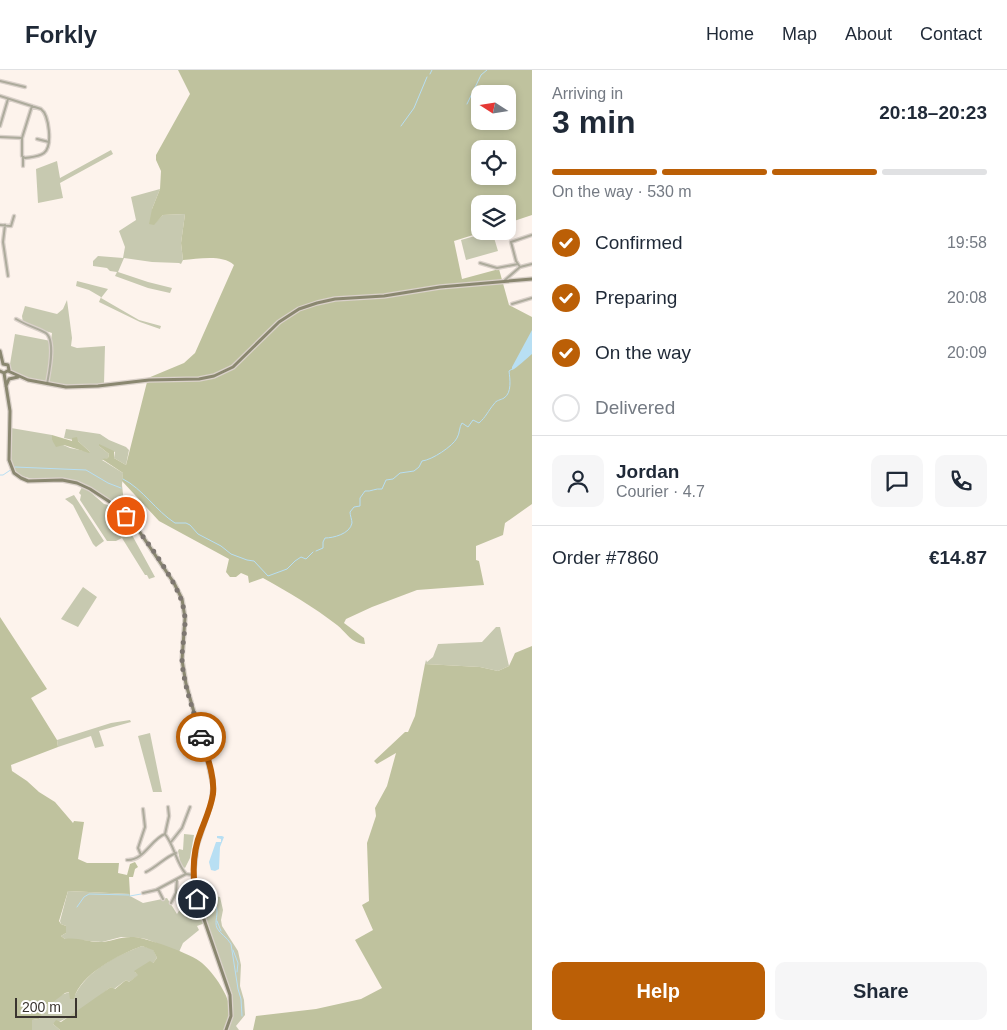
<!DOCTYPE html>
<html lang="en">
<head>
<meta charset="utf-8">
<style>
  :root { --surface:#fff; --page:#f6f6f7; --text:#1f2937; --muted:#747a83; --line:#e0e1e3; --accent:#bb5f06 }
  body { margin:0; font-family:Helvetica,sans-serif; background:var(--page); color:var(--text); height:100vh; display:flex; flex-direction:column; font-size:19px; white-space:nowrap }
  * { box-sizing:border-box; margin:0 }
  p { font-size:16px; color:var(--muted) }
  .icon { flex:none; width:28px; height:28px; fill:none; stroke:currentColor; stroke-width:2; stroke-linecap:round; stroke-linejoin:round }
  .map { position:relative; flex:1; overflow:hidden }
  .details { display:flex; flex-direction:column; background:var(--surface); width:475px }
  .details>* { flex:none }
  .needle { width:32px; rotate:282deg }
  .controls { position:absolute; left:471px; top:15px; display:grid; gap:10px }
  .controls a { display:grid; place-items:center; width:45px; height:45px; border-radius:10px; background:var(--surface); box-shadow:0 2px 8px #0003; font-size:25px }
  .scale { position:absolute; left:15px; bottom:12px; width:62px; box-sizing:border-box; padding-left:5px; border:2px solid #3a342f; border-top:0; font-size:14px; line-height:18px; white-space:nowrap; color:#3a342f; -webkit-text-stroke:4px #fff; paint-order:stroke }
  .pin { position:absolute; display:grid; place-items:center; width:42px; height:42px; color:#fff; margin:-21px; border:2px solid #fff; border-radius:50%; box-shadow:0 1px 5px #0007 }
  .courier { position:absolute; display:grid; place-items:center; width:50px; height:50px; margin:-25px; border:4px solid #bb5f06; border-radius:50%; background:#fff; color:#222; box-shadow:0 1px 6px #0007 }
  .head em { font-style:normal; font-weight:600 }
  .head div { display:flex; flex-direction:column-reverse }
  .head { display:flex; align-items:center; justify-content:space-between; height:85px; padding:0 20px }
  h1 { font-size:32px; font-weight:600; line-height:38px }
  .bar { display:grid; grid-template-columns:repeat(4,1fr); gap:8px 5px; align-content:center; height:60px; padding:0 20px }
  .bar i { height:6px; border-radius:4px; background:var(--line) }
  .bar .selected { background:var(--accent) }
  .bar p { grid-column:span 4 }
  .line { display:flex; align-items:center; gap:12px; padding:0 20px; border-top:1px solid var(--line) }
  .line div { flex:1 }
  .round { display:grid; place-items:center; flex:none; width:52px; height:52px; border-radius:10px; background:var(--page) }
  ol { padding:0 20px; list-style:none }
  li { display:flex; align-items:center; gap:15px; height:55px }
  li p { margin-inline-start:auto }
  li .icon { padding:5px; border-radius:50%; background:var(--accent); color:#fff; stroke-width:4 }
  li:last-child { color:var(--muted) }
  li i { width:28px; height:28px; border:2px solid var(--line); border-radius:50% }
  .button { display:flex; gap:10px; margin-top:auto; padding:10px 20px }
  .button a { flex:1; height:58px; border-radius:10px; background:var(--accent); color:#fff; font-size:20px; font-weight:600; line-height:58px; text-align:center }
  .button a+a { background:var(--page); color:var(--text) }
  header { display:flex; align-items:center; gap:30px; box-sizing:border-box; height:70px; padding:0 25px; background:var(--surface); border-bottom:1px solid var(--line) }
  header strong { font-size:24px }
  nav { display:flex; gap:28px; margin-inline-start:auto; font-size:18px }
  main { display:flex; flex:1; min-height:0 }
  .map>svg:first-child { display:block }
</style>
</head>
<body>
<header>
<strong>Forkly</strong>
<nav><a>Home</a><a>Map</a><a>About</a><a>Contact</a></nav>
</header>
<main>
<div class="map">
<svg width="532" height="960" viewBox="0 0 532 960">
  <rect width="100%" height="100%" fill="#fdf3ec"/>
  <path fill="#c7c9b0" d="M111,80L113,84L60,113L63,128L38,133L36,99L57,91L60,108Z
    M160,119L152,139L154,154L163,145L185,144L181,173L183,190L181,194L179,193L152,192L124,188L118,202L148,212L172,218L170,223L148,218L115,206L117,202L110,201L107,198L93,196V191L98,186L123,188L125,177L119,161L136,150L131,127Z
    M492,161L498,181L466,190L461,170Z
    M77,211L108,219L101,228L139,250L161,256L160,259L140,252L99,232L101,227L89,220L76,216Z
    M67,230L72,268L71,276L77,278L105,276L104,314C82,316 26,317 10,299V294L15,264L51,271L52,263L29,256L23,253L22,246L25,236L57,244L63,239Z
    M11,358L52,365V370L70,378L90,382L78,371L64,368L66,359L100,364L109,370L126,377L129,380L126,395L114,388L115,382L99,376L109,384L108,388L102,390L123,403L122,415L125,442C111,435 98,419 80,412C57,404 14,420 10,389C9,379 11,368 11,358Z
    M82,417L88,420L104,434L113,436L132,454L137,461L132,465L155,507L149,509L147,505H145L122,468L116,471H107L80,430L81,425L79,423Z
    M74,425L104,471L96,477L93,474L73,435L65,429Z
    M83,517L97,527L78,557L61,549Z
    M496,557H500L509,596L498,601L480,597L425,594L426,590L427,592L433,587L438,574L482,572Z
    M130,650L131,652L99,661L104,676L95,678L91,666L58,677L57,670L111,653Z
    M150,663L162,722H153L138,666Z
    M184,764L194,765L190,788L185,798L181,796L178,781L179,779L183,780Z
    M68,821L130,824V826L143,833L167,828L177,844L182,836L176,825L177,822L193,830L195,829L205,853L197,856L199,860L183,873L179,882L146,869L134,867H121L102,872L65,869L61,866L66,863V856L61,854L60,851Z
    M210,825L220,827L223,840L221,850L222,856L238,881L241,895L240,916L244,930L245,945L236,956L239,960H228L233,946L232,928L198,828L199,826L210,827Z
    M142,876L153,879L157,888L153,893L135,902L139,905L129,912L126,910L114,919L111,917C96,929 70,949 53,954L60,960H32V950L39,949C42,946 41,941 44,938C48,931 62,924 70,922L75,925C88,900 117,885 142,876Z"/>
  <path fill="#bfc29e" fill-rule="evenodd" d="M178,0H532V145L508,153V134H480V161H486L454,171L462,209L499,199L509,235L532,247V434L505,453L503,465L476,476V490L479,491L484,515L417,520L372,537L346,549L344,553L364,568L365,574C351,573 347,563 337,555C314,537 288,522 263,508L249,513L248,506L241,503L236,507H230L226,502L229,489L159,451L122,411L123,403L102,389L108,388L109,384L99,376V374L114,381V388L126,395L148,308L184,293L195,283L234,195C222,184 198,189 183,190L181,173L185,144L163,145L154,155L149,154L152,139L160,119L161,101L156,90V85L190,24ZM480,24H508V51H480ZM480,79H508V106H480Z
    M52,365L72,371V368L77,367L78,371L90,382L89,383L64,375L56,377L52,370Z
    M0,547L47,619L31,628L57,670L58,677L11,695L12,701L27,711L39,722L55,732L73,753L74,751L84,752L78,789L87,793H119L118,803L127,805L130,794L135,792L138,797L135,799L133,807H129L130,824L68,821L59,851L61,854L66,856V863L61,866L65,869C76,867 88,872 99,872C111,872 121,866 134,867C147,868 192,884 202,893C210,900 218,910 223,920C231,933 232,947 224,960H60L53,954L56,950L61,952L111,917L115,919L126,910L129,912L138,905L134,901L150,891L153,893L157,888L153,880L142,876C120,884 80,904 74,929H70L69,922L65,923L49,935L46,934C42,939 43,945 39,949L32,950V960H0Z
    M532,576V960H253L256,946L316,939L361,929L382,918L355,870L373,860L362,835L369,831L367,773L376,746L375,738L387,716L396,683L377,694L374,691L405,662H408L415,646L425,594L480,597L498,601L509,596L515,583Z"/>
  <path fill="#b8dff3" d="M532,260V284C527,288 517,298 512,300V297Z
    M217,766H222L224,767L220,777L219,799L215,801L211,800L209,792L216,772H221V769L217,768Z"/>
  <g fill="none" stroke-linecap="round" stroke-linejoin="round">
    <path stroke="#b8dff3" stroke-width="1" d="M430,4L432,0
      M467,34L481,5L487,0
      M401,56L414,38L427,7
      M0,405H3L15,397L86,400L108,413L121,418
      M123,409C143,419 156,441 175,453H186L190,455L198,464L221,476L231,484L247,490L254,491L268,506L287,499L295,491L301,487L306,489L313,482
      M316,481L323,478V472L325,468C333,468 350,464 352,453C352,450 350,445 350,442L354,437L360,436V428L365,421C371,422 375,418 382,419L386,410L393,409L400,403L414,401L419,397L422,391C432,390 453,376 457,368C460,363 459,357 462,353L468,357L473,350L479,353C486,347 488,341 494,334C496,330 501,330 504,328C512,323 510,309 509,301L512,299
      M130,826L141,824
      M205,832L216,837C219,844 214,851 217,858C220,864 227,867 231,874L238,919L241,929L242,946
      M77,837L84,827L89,824L129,825
      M217,851L221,861
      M233,880L238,893L237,902"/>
    <defs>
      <path id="minor" d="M0,11L25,17
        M0,26L41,39C49,45 53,76 44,83C39,87 31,87 25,88L22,86V68L32,36
        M0,56L8,29
        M0,67L22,68
        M37,69L49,72
        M23,96V87
        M0,155L11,156L14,146
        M5,155L3,172L8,206
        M480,193L497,198L518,194
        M520,197L516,191L511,172L532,165
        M505,210L520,197L532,194
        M512,234L532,228
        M16,249C26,255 34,257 44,262C57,267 49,303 47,314
        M165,764C175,777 176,793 186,804L193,805
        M165,764L169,746L168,737
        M171,772L182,758L190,737
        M141,785L138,778L145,757L143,739
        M127,790C144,791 151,769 165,764
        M146,802C157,797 165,787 176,783
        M158,819L163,829
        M143,823L156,820L186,804
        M171,833L176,823L177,809"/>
      <path id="secondary" d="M0,281L3,294
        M0,301L4,303L9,300L8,295L3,294
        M8,301L28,310L66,317L98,316L149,310L199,309L214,306L233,297L279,252L299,239L317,233L335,229L384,226L440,217L532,209
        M4,303L10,341L9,390L14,403L21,408L28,411L62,410L77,413L90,419L113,434L126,446L137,458L174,513L182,529L185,548L182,590L186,614L207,688L213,716L211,734L197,776L193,808L197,829L230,925L231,946L226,960
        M6,316L9,309L18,307"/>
    </defs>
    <use href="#minor" stroke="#dad1ca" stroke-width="4.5"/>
    <use href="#secondary" stroke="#dad1ca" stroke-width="5.5"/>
    <use href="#minor" stroke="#adab9c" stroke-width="2"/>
    <use href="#secondary" stroke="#8a8770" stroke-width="3"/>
  </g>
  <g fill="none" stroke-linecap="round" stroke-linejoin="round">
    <path stroke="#7e7771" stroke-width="5" stroke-dasharray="0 9" d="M126,446C143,464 178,513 183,536C188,554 182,571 182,589C183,615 194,641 201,667"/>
    <path stroke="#bb5f06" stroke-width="6" d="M197,829C192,806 192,783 201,761C206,748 211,737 213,724C215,705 206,684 201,667"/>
  </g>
</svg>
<div class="controls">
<a><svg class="needle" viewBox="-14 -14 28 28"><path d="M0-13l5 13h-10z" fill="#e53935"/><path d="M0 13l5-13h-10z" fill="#747a83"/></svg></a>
<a><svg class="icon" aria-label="locate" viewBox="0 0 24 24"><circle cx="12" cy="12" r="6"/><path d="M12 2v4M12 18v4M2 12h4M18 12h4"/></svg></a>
<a><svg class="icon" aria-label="layers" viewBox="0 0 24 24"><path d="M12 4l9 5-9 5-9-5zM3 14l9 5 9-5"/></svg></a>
</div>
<div class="scale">200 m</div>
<div class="pin" style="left:126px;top:446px;background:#ea580c"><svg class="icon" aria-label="bag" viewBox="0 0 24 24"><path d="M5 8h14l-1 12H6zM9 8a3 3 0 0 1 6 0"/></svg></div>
<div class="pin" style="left:197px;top:829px;background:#1f2937"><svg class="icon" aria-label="home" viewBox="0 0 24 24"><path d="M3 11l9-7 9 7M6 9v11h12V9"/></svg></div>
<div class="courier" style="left:201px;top:667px"><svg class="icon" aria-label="car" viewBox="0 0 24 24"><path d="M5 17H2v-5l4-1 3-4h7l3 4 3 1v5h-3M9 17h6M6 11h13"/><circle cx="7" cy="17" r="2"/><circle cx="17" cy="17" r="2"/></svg></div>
</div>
<section class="details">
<div class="head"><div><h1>3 min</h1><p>Arriving in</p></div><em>20:18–20:23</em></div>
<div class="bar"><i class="selected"></i><i class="selected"></i><i class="selected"></i><i></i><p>On the way · 530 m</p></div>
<ol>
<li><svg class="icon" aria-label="check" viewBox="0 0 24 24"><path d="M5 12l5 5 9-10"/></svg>Confirmed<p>19:58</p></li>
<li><svg class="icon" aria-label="check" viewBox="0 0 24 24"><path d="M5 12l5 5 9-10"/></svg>Preparing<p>20:08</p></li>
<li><svg class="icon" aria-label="check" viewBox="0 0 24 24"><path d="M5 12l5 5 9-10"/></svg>On the way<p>20:09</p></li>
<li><i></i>Delivered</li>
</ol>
<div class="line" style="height:90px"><a class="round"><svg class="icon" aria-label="person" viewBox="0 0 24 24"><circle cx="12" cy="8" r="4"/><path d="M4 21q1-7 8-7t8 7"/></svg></a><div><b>Jordan</b><p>Courier · 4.7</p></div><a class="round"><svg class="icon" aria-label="chat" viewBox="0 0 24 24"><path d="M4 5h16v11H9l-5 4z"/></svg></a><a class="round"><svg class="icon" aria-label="phone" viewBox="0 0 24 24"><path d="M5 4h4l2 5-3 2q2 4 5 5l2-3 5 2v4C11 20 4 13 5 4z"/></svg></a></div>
<div class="line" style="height:65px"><div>Order #7860</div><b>€14.87</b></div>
<div class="button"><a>Help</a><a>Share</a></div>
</section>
</main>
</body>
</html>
